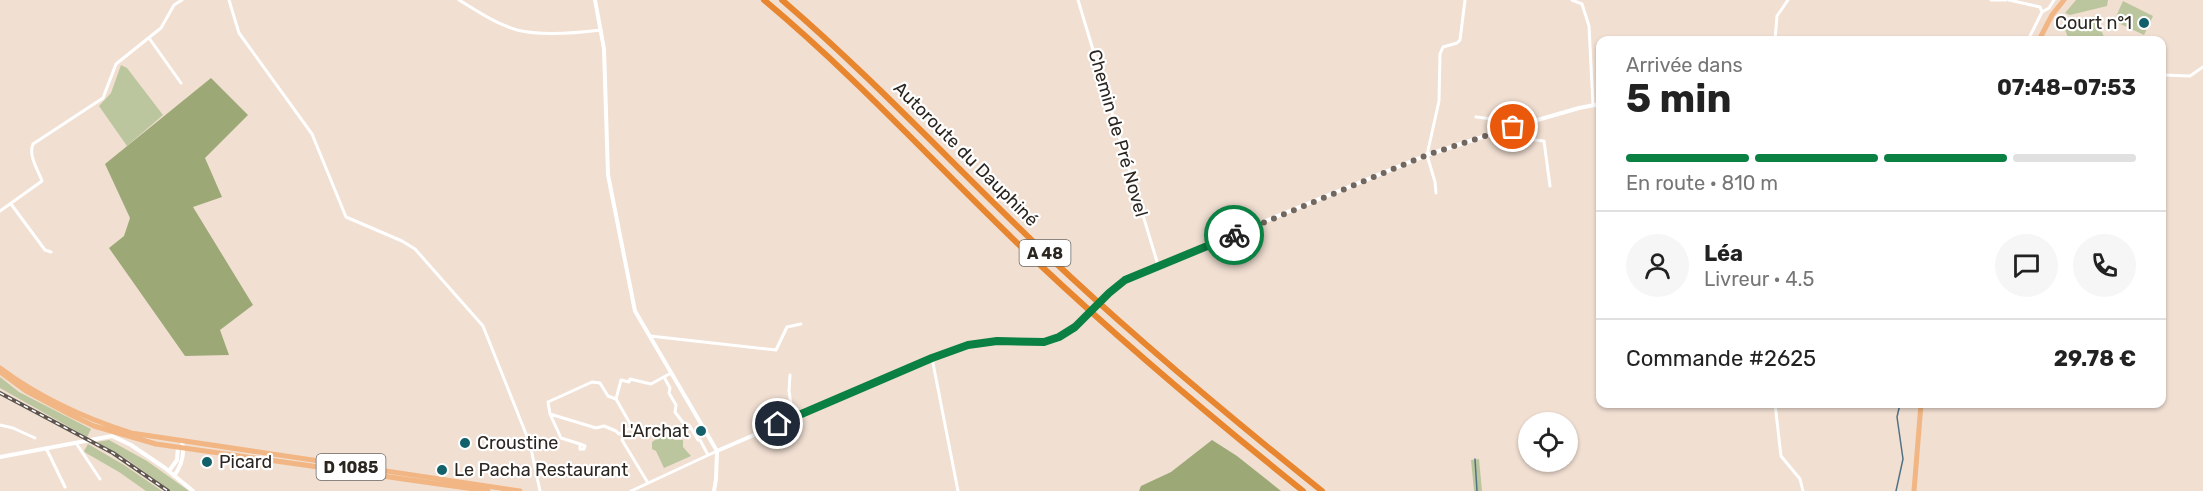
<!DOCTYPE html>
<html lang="fr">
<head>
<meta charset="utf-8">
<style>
  :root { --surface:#fff; --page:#f6f6f6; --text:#222; --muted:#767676; --line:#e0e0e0; --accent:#0b8043 }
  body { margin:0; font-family:Rubik,sans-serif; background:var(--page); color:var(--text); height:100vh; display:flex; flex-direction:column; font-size:22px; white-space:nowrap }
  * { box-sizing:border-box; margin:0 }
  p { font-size:20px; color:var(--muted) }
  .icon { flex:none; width:33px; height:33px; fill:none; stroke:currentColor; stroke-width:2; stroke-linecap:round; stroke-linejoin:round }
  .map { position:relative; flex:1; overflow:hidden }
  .details { position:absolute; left:1596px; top:36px; width:570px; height:372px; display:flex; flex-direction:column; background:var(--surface); border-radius:12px; box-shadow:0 2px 4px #0004 }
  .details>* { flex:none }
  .tools { position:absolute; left:1518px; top:412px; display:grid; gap:12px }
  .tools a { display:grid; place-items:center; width:60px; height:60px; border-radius:50%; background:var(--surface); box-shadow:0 2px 4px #0004; font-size:30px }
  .pin { position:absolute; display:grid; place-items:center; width:51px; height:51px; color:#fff; margin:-26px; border:3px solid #fff; border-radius:50%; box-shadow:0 2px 6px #0007 }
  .courier { position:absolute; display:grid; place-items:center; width:60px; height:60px; margin:-30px; border:4px solid #0b8043; border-radius:50%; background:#fff; color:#222; box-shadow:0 2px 8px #0007 }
  .overview em { font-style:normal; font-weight:700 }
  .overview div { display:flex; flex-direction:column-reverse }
  .overview { display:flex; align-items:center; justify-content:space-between; height:102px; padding:0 30px }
  h1 { font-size:39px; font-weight:700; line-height:45px }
  .bar { display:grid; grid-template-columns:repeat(4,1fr); gap:9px 6px; align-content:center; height:72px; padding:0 30px }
  .bar i { height:8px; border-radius:4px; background:var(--line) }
  .bar .on { background:var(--accent) }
  .bar p { grid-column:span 4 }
  .line { display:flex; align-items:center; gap:15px; padding:0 30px; border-top:2px solid var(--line) }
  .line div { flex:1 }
  .round { display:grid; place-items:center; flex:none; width:63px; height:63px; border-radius:32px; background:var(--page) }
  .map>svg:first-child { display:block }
</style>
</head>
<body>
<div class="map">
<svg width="2203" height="491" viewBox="0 0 2203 491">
  <rect width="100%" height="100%" fill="#f1dfd2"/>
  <path fill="#bbc69e" d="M2076,0H2108L2107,6L2070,15L2065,13Z
    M2123,1L2153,16L2144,35L2114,21Z
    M2096,16L2105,40H2069L2064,27Z
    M121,65L127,68L163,115L127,146L99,106L111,93Z
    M0,377L19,392L91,429L87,437L0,388Z
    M661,436H666L675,440H683V447L691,456L664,468L656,451L652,449V442Z
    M109,440L147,461L189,491H171L128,460L97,442Z
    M88,444L124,465L162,491H146L119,472L86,453L84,451Z
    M1479,459L1482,491H1474L1471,460Z"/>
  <path fill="#9ca977" d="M211,78L248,115L205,158L222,197L193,207L253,305L220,330L229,355L185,356L109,248L124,236L130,218L105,164Z
    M1212,440L1237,456L1281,491H1139L1141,486L1171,472Z"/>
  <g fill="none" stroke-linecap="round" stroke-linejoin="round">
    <path stroke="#527286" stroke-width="1.5" d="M1475,459L1477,491
      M1896,491L1903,459L1897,417L1900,404"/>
    <path stroke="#fff" stroke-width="3" d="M229,0L239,33L312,134L346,217L402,241L415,249L483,326L530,444L540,491
      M459,0C477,11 496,24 517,30C541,36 577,33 601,30
      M1078,0L1158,265
      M1572,0L1582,4L1589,26L1593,105
      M1991,0H2006
      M2009,0L2040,7L2042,12L2028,40
      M2042,12L2049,8L2054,0
      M149,38L181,83
      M1775,40L1777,16L1788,0
      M2162,75L2190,76L2203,67
      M1476,117L1508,121L1515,125
      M1525,124L1535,140L1544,141L1550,186
      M1436,193L1435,182L1427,155L1439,101L1440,54L1443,47L1457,43L1460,40L1465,0
      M11,204L45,250L51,252
      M0,211L42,181C38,170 28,155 33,144L103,98L116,64L161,28L174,5L182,0
      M650,336L776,350L787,327L801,324
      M932,358L958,491
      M790,375L789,391L793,418
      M664,377L670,388L669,393L676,405L675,412L684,424L689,425L698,440H700L708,455
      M592,382L600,383L608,396L616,399L632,427L619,434L616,431L604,426L596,428L550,414L548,402Z
      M616,399L621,380L629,382L630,379L651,384L671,373
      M1775,404L1781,456L1800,479L1803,491
      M550,414L561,438L580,444V449H584L585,446L580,444
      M0,425L13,428L35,438
      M626,430L622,440L648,483
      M76,443L100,479
      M46,448L65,487
      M631,491L717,451"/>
    <path stroke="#fff" stroke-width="4" d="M595,0L604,49L608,175L635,311L717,451L716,479L714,491
      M717,451L946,352L983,342L1051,341L1075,327L1117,286L1158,265L1427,155L1513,127L1579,108L1600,104
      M0,457L112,436L131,445L165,468L193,491
      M169,471L177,460L178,447
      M174,476C182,465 185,454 182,441"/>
    <path stroke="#f1b683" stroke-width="5" d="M2039,40L2052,15L2064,0
      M0,368C39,397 84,418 131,433L520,491
      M0,372L26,391L71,415L94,426L156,444L488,491
      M1914,491L1921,404"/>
    <path stroke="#e88630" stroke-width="6" d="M764,0C861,81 946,176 1038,263C1123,343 1212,418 1303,491
      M782,0C874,79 956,168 1043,251C1132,336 1226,414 1322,491"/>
    <defs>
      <path id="rail" d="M0,393L113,453L168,491"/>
    </defs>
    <use href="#rail" stroke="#5e554e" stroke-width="4"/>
    <use href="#rail" stroke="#fff" stroke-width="1.5" stroke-dasharray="4.5" stroke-linecap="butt"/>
  </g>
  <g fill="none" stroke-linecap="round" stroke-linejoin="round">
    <path stroke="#71675f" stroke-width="6" stroke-dasharray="0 10.8" d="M1234,235L1427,155L1513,127"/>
    <path stroke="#0b8043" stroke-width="8" d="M778,424L932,358L968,345L997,341L1044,342L1059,337L1075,327L1109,293L1125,280L1234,235"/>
  </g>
  <g fill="#12616a" stroke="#fff" stroke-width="2">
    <circle cx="2144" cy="23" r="6"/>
    <circle cx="701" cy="431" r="6"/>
    <circle cx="465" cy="443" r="6"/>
    <circle cx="207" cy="462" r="6"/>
    <circle cx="442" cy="470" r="6"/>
  </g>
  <g text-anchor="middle" stroke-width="4.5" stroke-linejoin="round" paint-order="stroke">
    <g fill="#fff" stroke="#6b6764" stroke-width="1.5">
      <rect x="1019.5" y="240" width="51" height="26" rx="4.5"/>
      <rect x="316.5" y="454" width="69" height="26" rx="4.5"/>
    </g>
    <g font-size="16" font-weight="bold" fill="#2c2621">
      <text x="1045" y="259">A 48</text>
      <text x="351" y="473">D 1085</text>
    </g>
    <g font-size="18" fill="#2c2621" stroke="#fff" text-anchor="start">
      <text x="2132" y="29" text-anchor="end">Court n°1</text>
      <text x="689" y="437" text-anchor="end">L'Archat</text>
      <text x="477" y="449">Croustine</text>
      <text x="219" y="468">Picard</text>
      <text x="454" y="476">Le Pacha Restaurant</text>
    </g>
    <g font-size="18" fill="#2c2621" stroke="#fff">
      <text transform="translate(1118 133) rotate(74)" y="6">Chemin de Pré Novel</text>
      <text transform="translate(966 154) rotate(45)" y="6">Autoroute du Dauphiné</text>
    </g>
  </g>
</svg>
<div class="tools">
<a><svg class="icon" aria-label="locate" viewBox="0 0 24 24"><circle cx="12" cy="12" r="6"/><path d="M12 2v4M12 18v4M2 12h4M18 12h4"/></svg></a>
</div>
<div class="pin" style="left:1513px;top:127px;background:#ea580c"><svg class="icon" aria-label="bag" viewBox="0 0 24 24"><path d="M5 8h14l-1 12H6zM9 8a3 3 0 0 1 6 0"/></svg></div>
<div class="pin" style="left:778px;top:424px;background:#1f2937"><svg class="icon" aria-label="home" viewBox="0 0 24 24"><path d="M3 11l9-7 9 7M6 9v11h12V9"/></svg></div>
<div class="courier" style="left:1234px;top:235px"><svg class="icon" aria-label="bike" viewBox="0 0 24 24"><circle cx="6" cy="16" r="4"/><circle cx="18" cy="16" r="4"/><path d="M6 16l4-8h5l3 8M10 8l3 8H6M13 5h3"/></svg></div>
<section class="details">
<div class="overview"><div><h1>5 min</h1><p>Arrivée dans</p></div><em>07:48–07:53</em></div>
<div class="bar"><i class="on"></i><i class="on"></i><i class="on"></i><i></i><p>En route · 810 m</p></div>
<div class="line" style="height:108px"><a class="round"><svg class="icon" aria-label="person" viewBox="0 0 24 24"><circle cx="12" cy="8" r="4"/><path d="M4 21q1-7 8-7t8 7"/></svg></a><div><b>Léa</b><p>Livreur · 4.5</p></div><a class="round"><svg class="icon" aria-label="chat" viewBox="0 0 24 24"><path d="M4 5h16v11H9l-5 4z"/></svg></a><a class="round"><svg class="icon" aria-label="phone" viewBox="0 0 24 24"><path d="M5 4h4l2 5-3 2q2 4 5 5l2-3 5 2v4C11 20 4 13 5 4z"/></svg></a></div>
<div class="line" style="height:78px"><div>Commande #2625</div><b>29.78 €</b></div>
</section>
</div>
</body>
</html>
